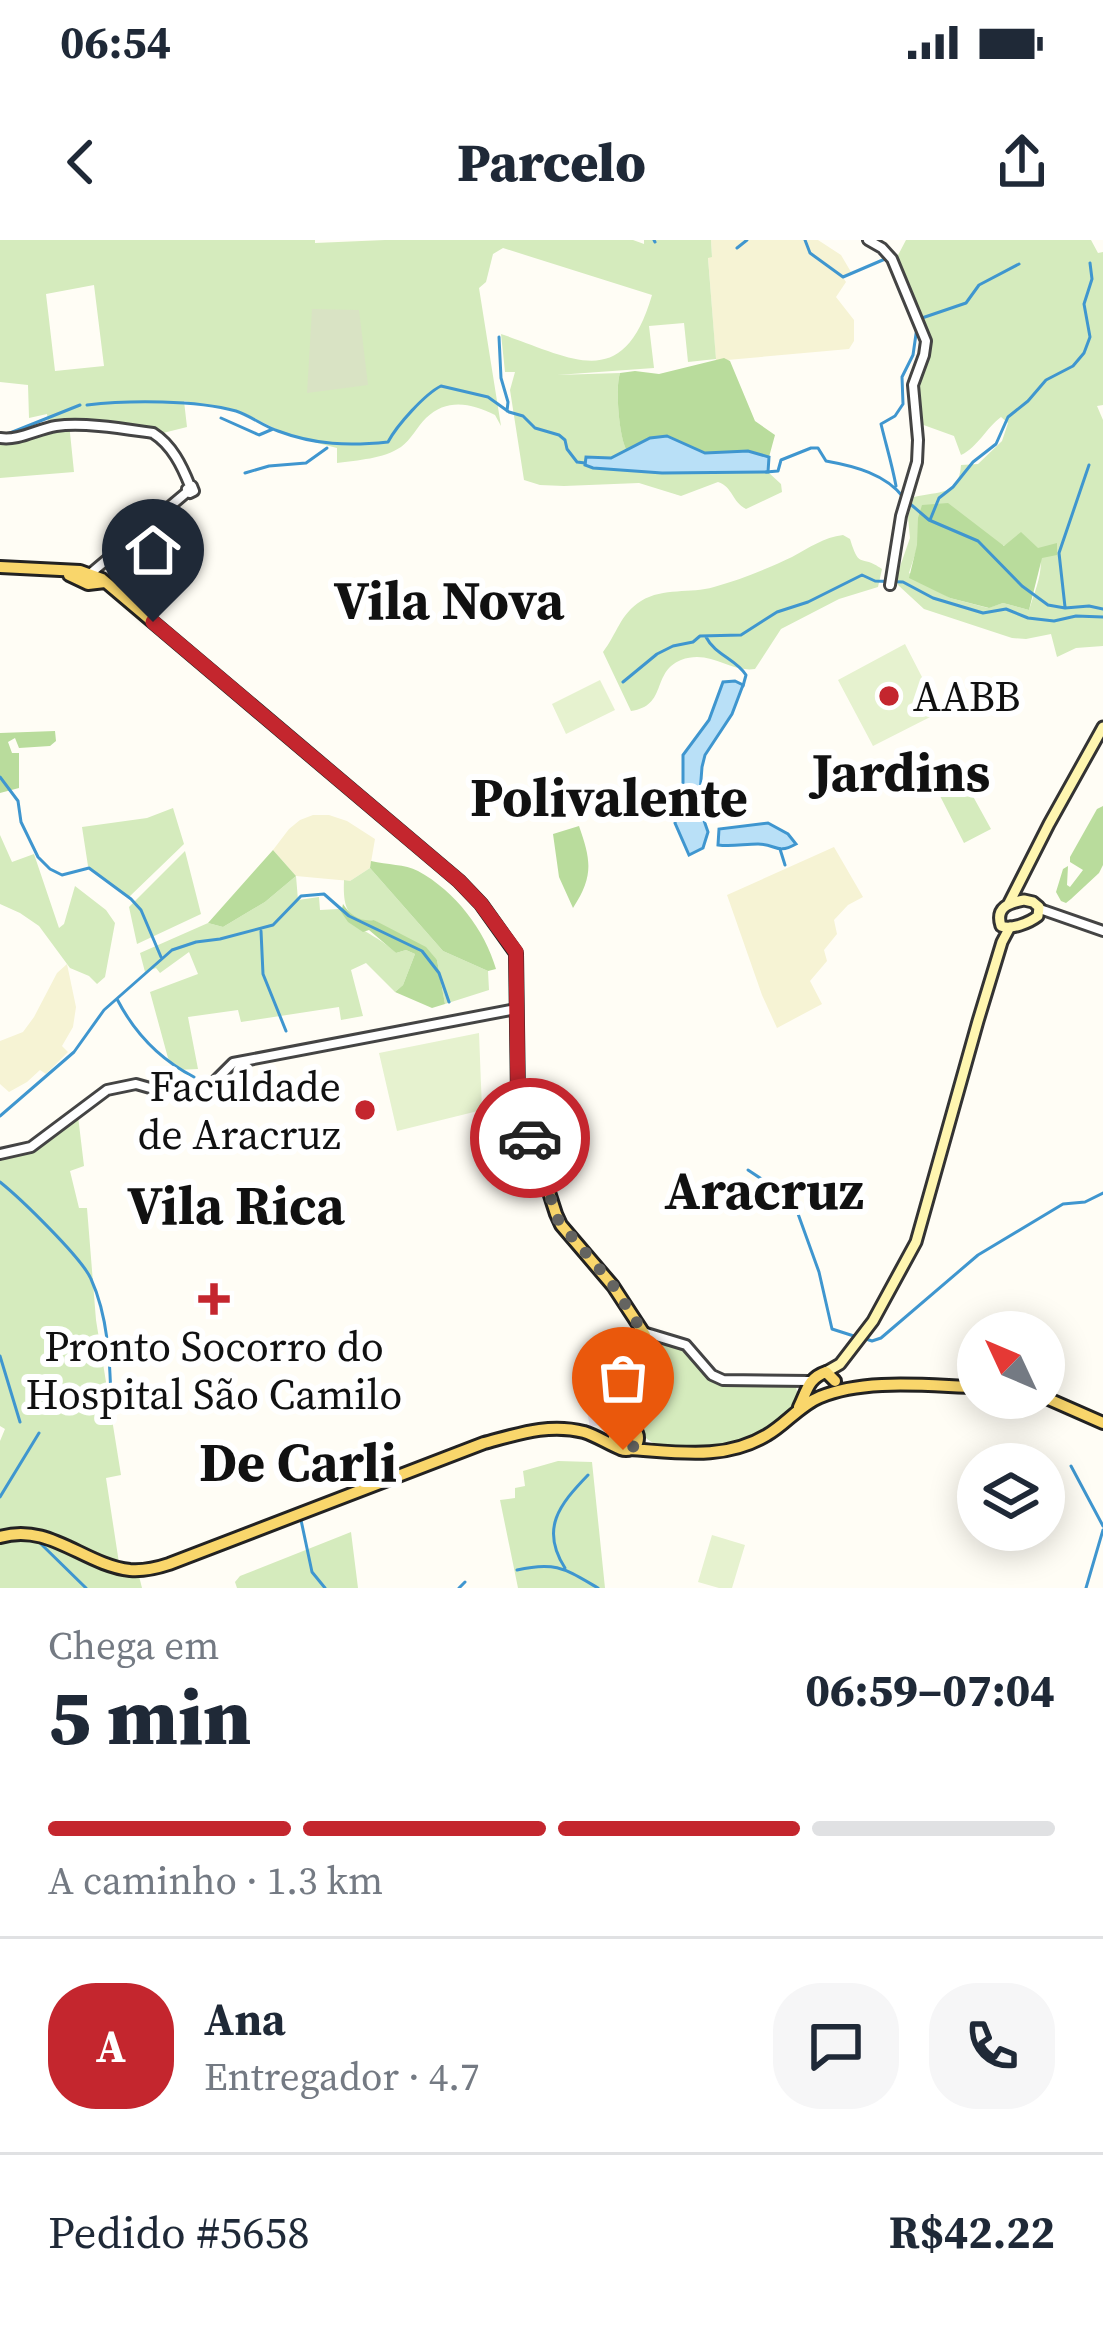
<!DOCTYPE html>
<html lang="pt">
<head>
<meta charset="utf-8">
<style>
  :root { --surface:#fff; --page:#f6f6f7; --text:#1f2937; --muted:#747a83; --line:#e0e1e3; --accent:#c4262e }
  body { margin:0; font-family:"Source Serif 4",serif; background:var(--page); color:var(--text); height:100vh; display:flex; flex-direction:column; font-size:45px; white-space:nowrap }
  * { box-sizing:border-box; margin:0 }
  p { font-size:39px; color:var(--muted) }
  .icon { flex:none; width:66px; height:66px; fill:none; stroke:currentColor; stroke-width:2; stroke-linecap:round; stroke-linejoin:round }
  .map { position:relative; height:1348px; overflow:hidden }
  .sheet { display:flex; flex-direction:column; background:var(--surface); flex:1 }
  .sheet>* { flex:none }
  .needle { width:78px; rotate:314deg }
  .fabs { position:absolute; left:957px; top:1071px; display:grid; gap:24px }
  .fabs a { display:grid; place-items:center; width:108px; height:108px; border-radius:50%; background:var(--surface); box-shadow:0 6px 30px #0003; font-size:60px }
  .pin { position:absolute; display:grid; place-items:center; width:102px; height:102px; color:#fff; margin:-123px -51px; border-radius:50% 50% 50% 0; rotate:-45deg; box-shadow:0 0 12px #0007 }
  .pin .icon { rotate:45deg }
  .courier { position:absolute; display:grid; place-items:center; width:120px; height:120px; margin:-60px; border:9px solid #c4262e; border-radius:50%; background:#fff; color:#222; box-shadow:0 3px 15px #0007 }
  .summary em { font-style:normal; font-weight:800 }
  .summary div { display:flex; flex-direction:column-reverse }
  .summary { display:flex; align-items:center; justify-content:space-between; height:204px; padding:0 48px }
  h1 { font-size:78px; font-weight:800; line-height:90px }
  .bar { display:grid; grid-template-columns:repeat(4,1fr); gap:18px 12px; align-content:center; height:144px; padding:0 48px }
  .bar i { height:15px; border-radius:9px; background:var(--line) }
  .bar .active { background:var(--accent) }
  .bar p { grid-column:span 4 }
  .line { display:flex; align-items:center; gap:30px; padding:0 48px; border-top:3px solid var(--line) }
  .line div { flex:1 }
  .round { display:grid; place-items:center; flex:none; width:126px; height:126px; border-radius:48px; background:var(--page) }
  .status { display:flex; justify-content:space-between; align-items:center; height:84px; padding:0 60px; background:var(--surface); direction:ltr }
  .status svg { height:33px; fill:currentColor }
  header { display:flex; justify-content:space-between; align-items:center; height:156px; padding:0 48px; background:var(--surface); font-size:54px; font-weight:800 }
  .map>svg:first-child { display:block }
</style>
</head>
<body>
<div class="status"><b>06:54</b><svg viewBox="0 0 49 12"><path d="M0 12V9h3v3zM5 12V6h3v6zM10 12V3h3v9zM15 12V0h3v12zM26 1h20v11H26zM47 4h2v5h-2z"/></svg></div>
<header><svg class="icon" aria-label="back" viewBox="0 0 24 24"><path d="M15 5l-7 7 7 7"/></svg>Parcelo<svg class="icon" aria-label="share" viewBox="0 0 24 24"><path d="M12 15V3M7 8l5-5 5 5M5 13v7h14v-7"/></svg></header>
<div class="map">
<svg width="1103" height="1348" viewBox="0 0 1103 1348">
  <rect width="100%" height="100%" fill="#fffdf5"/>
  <path fill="#eee6ef" d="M597,1132L634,1151L628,1168L616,1181L590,1187L583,1150L595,1146L592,1133Z"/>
  <path fill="#f6f3d4" d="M711,0H818L841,15L851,32L842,36L846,42L836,57L854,80V101L849,109L716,121L708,17L712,16Z
    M313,575H329L347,581L375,599L370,628L350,641L296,636L273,610L289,589L300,580Z
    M834,607L863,657L848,665L834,680L837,694L824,710L827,721L810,741L822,764L777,788L762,755L727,655Z
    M67,724L76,767L73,787L62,806L68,812L46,834L40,830L27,842L9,852L0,844V801L23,792L34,777L57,733Z"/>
  <path fill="#d5ebbd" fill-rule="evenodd" d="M0,0H315V3L385,0H633L644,4V0H711L712,17L708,18L716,119L688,122L684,83L649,86L654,128L557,135L620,133C615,148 619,197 627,211L611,218L594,216L609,228L617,229L662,233L768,232L781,244L782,252L746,269C732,262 733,247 718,242L681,256L639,243L564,246L540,245L524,240L510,150L515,132H505L501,94C573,118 623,154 652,55L503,8L493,14L486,42L479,48L501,186L495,175C471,163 447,158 426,178C417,187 411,200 401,207C383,219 358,220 337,223V208L290,196L244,173L184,161L187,187L163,193L150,186L69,183L74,232L0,238V195H11L49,186L47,174L29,178L28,145L0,142ZM94,45L104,126L55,131L46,54Z
    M906,0H1091L1098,13L1103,12V165L1097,166L1103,180V406L1076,408L1057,417L1051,394L1026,399L1012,398L924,369L898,345L897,335L910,298L908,277L914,257C939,251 959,256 961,225L978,224L1002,201L1008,183L1001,177C986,188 978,207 961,215L954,196L918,183C917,172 915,160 916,149C918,130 932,117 926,97L916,94C912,72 905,53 895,33C889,20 882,20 879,7L895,21ZM918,278L1005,306L1038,308C1046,327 1035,350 1029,370L1003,363L988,368L950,358L909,333L918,305Z
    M843,295L850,299C860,331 860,313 882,329L878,347L839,359L781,389L755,429C730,433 711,409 681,420C651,432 668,466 631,471L603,412C617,394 620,374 641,361C664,347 690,354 714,347C740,340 769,328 792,317C809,308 824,297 843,295Z
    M964,540L991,589L964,603L939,554Z
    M173,568L184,604L129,657L88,626L82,587L147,578Z
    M0,595L12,622L34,614L59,688L64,684L75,646L106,670L115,683L105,737L97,744L89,736L70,728L39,686L20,673L0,664Z
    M185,611L201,674L137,704L129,667Z
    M370,628L443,711L488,731L489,750L445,764L437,720L374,680C345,683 343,663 344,640L350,641Z
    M296,636L298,660L319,657L320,670L339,669C353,689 378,695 396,713L406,710L415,714L403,745L395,752L366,723L351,730L363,776L341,780L339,767L241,782L238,770L188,777L198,829L177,830L168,818L150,752L198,734L189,712L160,733L156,728L145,732L140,713L208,683L223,687L265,662Z
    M78,876L84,926L70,931L79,968H87L96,1080L121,1235L106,1238L119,1323L31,1288L0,1292V1201L5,1189L0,1186V916L13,915Z
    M654,1098L686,1109L712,1139C739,1149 772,1137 796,1147L799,1161C771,1196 726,1209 681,1208C667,1208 646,1205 641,1190C633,1169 646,1145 650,1125C652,1115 651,1106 654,1098Z
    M558,1221L592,1222L605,1348H518L500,1260L515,1258V1248L525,1246L523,1231Z
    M351,1292L358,1348H237L235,1342L240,1336Z
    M20,1295L138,1332L142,1348H0V1298Z"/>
  <path fill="#b9dc9c" d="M724,118L730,121L755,181L775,195L769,217C745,209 724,217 700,211C683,207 672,194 654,198C644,199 635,206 627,211C619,198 615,148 620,133L635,131L659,134Z
    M948,263L1004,306L1021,292L1038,308L1057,303V315L1042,318L1029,370L1003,363L989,368L950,358L909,338L917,305L918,278L922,265Z
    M55,491L56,501L50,506L19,508L15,498L8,502L12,513H19V548L0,553V493Z
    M1103,566V625L1099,633L1071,659L1066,663L1061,661L1056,652L1063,629L1068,626L1067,645L1070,647L1083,630L1070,622V617L1097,569Z
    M579,586C591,620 594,636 573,668L559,637L553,594Z
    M273,610L296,636L265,662L223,687L208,683Z
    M371,621C387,625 405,624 418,631C455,651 485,690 496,729L488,731L443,711L370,628Z
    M343,664C350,675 360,682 374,680L426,707L437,720L445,764L432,768L395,752L403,745L415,714L406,710L396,713L369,690L363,692L348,682L339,669H342Z"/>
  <path fill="#d9e3c4" d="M312,69L359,70L368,145L307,153Z"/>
  <path fill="#e6f2cf" d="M905,404L940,472L873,506L838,440Z
    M600,440L615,470L566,494L552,464Z
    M479,793L482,870L397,891L379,813Z
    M712,1295L745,1305L732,1348H719L698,1342Z"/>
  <path fill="#b9e0f7" stroke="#3f96cf" stroke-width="3" d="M667,196L705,213L748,211L769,217L768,232L662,233L593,228L585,225L586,217L611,218L650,198Z
    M735,441L743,445L732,474L705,515L702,527L699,566L708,592L703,608L689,615L675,583L683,548V515L709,480L723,442Z
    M768,583L788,594L796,604C776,615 777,604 758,604C744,604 732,607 718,605L719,589Z"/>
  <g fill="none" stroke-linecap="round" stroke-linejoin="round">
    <path stroke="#3f96cf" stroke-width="3" d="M654,0L655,2
      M805,0L810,13L843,37L885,19
      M737,8L747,0
      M922,78L966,63L979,45L1019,24
      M499,97L501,138L508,162L507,171
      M87,165C129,160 196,160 236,171C251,176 263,186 278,191C315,205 349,206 388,202C397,185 425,154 441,146L488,157L509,172L523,176L535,188L559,195L565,200L567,209L577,222L585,223
      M221,178L259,195L273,189
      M5,195L80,165
      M766,232L778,231L781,220L811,208H818L826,221C854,226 886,234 904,258
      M245,233L269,226L306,223L327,208
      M896,246C892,224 886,205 881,184L895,176L903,164L902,137L913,115L917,87
      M908,262L929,280L978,301L1022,346L1048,365L1065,368L1089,366L1103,369
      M930,280L939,258L953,247L973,222L996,204L1008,177L1028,161L1046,140L1073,126L1084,113L1090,97L1084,64L1092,39L1090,23
      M1065,367L1059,313L1089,225
      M706,397C715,415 736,419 746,435L743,446
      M623,442L657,414L673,406L693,402L700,396L741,395L777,372L808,362L862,335L875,341L903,342L933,358L983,373L1006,369L1028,378L1054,381L1076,376L1103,377
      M0,537L18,561L21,582L38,617L50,629L62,635L89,628L131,659L141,670L161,717
      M780,609L785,625
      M261,691L263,734L286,791
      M117,759C135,794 159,819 194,837
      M0,876L74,812L104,770L172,710L196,702L220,699L273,685L301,656L324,654L349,676L422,711L439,733L449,762
      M748,930L772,946L797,971L819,1032L832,1089L857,1097
      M0,942C20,958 82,1018 91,1039C108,1076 110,1121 111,1161
      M866,1099L872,1101L881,1098L978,1015L1063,964L1085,962L1103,953
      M0,1116L20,1182
      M1071,1226L1103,1286
      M0,1257L39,1193
      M301,1280L312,1332L325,1348
      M39,1302L86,1348
      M565,1328C540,1289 559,1265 588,1235
      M517,1330C556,1321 565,1329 598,1348
      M459,1348L465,1342
      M1086,1348L1103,1290"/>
    <defs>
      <path id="tertiary" d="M868,0L882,8L892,19L926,101L924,115L913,145L918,200L917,222L901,276L890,345
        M0,198C19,201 37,189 56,186C84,182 125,189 153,193C172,205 182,226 190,246
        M192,246L194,251L190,253L187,249Z
        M91,333L187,252
        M1040,669L1103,691
        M0,914L31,907L107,850L136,844L178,856L194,857L206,850L233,823L516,769
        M643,1092L686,1105L712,1135L723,1140L810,1141"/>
      <path id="secondary" d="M1024,660L1033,662L1039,667L1038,676C1029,683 1011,690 1001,686C995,667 1009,663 1024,660Z
        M1009,663L1049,584L1103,487
        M826,1132L840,1124L873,1081L916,1002L978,781L1002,702L1010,687"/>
      <path id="primary" d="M0,327L80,331L102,339L459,641L481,664L516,713L518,856L556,974L561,985L613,1046L645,1095L647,1113L644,1134L638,1156L618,1188
        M69,335L88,344L105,342
        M1044,1157L1103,1183
        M799,1167C807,1151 808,1138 826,1132L835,1141
        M614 1198a12 12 0 1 1 24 0a12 12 0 1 1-24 0Z
        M629,1209C677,1212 724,1221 767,1195C785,1185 800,1165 820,1157C865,1138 930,1146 978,1147
        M0,1297C49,1282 84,1325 130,1330C143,1331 157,1328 169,1324L484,1203C518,1194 549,1183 584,1192C597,1196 608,1204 621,1209"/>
    </defs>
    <use href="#tertiary" stroke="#444" stroke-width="14"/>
    <use href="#secondary" stroke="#333" stroke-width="15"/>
    <use href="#primary" stroke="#222" stroke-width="16"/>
    <use href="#tertiary" stroke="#fff" stroke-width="8"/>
    <use href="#secondary" stroke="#fff6b0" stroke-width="9"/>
    <use href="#primary" stroke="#f9d66b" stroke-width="10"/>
  </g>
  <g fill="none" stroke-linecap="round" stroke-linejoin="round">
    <path stroke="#646461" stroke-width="12" stroke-dasharray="0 21.6" d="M530,898L559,982L610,1041L645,1095L647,1113L638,1156V1201L632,1208L623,1210"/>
    <path stroke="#c4262e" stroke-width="15" d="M153,382L459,641L481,664L516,712L518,856L530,898"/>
  </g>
  <g fill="#c4262e" stroke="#fff" stroke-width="4.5">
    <circle cx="889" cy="456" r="12"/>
    <circle cx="365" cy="870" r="12"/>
    <path d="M208 1041h12v12h12v12h-12v12h-12v-12h-12v-12h12z"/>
  </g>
  <g text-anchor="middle" stroke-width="12" stroke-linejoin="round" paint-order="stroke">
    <g font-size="42" fill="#111" stroke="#fff" text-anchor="start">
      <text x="913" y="471">AABB</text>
      <text x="341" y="861" text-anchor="end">Faculdade<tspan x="341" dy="48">de Aracruz</tspan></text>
      <text x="214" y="1121" text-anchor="middle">Pronto Socorro do<tspan x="214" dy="48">Hospital São Camilo</tspan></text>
    </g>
    <g font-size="54" font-weight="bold" fill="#111" stroke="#fff">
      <text x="449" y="379">Vila Nova</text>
      <text x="901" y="551">Jardins</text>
      <text x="609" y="576">Polivalente</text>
      <text x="764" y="969">Aracruz</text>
      <text x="236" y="984">Vila Rica</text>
      <text x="298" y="1241">De Carli</text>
    </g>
  </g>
</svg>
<div class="fabs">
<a><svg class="needle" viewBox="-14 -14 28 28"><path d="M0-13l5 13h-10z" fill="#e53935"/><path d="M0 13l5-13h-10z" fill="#747a83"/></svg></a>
<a><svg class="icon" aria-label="layers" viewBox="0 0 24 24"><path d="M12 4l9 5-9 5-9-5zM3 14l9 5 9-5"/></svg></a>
</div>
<div class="pin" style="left:623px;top:1210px;background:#ea580c"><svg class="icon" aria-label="bag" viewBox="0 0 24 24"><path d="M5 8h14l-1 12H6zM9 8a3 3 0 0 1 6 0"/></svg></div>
<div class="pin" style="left:153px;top:382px;background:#1f2937"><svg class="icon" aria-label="home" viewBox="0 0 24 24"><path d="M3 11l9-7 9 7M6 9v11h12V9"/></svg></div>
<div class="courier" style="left:530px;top:898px"><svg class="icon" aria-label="car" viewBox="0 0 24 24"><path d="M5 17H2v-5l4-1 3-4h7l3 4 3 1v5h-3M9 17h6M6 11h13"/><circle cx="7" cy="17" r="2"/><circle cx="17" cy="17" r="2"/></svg></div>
</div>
<section class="sheet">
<div class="summary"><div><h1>5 min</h1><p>Chega em</p></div><em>06:59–07:04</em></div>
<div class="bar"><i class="active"></i><i class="active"></i><i class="active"></i><i></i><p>A caminho · 1.3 km</p></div>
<div class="line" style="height:216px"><b class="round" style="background:var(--accent);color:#fff">A</b><div><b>Ana</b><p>Entregador · 4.7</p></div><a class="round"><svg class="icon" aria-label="chat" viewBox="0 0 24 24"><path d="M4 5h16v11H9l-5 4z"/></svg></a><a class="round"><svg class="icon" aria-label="phone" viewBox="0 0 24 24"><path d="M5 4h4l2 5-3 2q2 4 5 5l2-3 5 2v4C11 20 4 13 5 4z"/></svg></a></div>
<div class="line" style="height:156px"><div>Pedido #5658</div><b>R$42.22</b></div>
</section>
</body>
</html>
